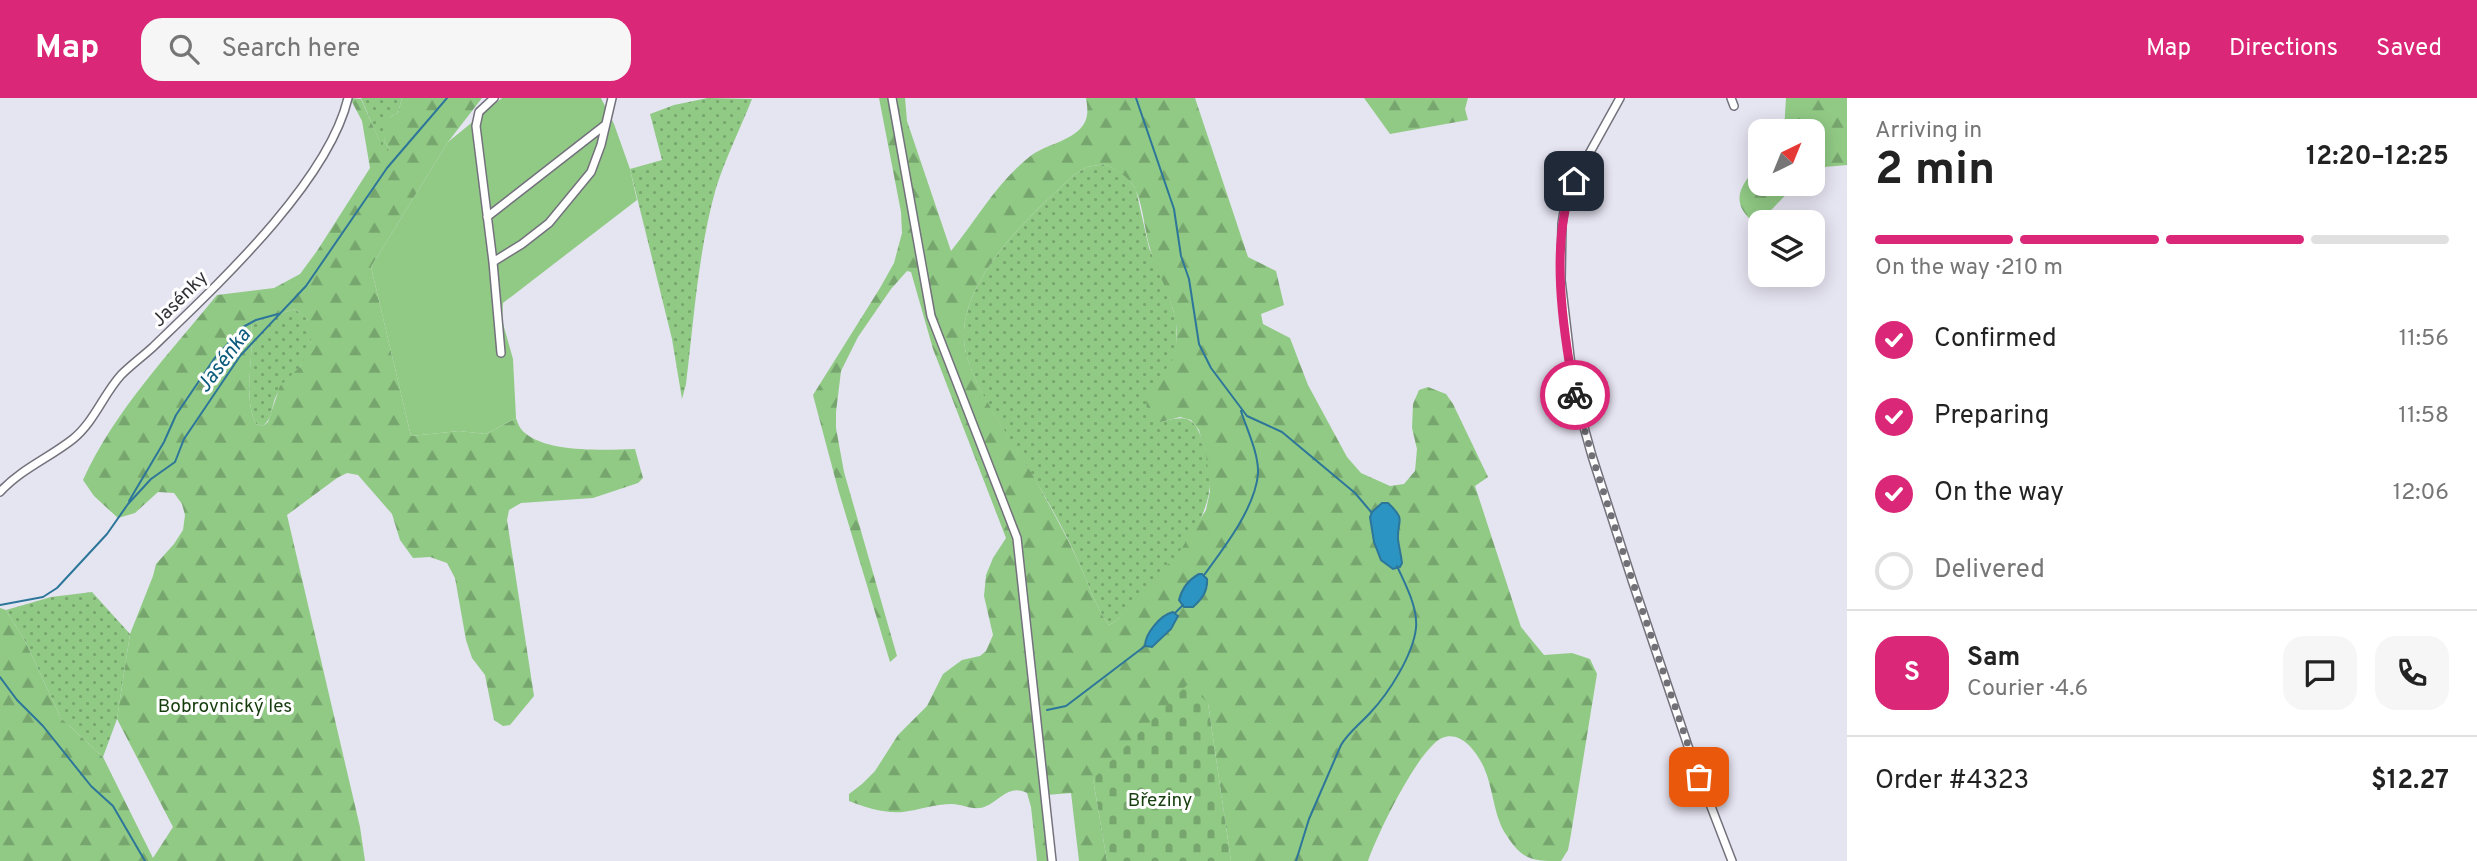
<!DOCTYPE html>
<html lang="en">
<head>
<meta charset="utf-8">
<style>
  :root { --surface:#fff; --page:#f6f6f6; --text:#222; --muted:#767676; --line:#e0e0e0; --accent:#db2777 }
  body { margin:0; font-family:Overpass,sans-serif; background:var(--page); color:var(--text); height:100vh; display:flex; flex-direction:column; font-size:26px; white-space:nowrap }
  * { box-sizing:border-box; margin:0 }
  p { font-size:23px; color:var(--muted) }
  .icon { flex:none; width:38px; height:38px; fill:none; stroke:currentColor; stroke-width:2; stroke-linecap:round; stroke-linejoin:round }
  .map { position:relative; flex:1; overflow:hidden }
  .sheet { display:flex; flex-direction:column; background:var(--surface); width:630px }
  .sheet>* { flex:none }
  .needle { width:46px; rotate:43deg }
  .controls { position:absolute; left:1748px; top:21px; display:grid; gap:14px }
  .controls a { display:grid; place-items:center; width:77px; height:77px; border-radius:14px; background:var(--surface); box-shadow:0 4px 18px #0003; font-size:35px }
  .pin { position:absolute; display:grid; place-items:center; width:60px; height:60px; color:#fff; margin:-30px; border-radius:14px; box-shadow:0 4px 10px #0006 }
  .courier { position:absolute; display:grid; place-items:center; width:70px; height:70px; margin:-35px; border:5px solid #db2777; border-radius:50%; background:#fff; color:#222; box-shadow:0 2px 9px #0007 }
  .head em { font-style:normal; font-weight:700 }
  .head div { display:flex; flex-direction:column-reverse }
  .head { display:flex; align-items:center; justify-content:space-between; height:119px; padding:0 28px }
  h1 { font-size:46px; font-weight:700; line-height:52px }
  .bar { display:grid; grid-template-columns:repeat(4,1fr); gap:10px 7px; align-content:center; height:84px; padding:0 28px }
  .bar i { height:9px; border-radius:5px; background:var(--line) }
  .bar .active { background:var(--accent) }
  .bar p { grid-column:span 4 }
  .line { display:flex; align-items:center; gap:18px; padding:0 28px; border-top:2px solid var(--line) }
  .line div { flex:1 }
  .round { display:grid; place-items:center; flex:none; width:74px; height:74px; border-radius:21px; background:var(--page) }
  ol { padding:0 28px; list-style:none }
  li { display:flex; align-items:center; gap:21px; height:77px }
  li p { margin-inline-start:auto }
  li .icon { padding:7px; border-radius:50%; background:var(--accent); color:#fff; stroke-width:4 }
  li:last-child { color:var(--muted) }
  li i { width:38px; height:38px; border:4px solid var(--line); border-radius:50% }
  header { display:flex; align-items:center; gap:42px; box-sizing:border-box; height:98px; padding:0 35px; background:var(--accent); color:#fff }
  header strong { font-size:33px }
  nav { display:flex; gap:38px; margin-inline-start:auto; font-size:24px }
  .search { width:490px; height:63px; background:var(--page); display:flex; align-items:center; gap:18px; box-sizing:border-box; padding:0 24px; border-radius:21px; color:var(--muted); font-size:26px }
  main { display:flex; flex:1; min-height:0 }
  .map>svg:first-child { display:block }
</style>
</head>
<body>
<header>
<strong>Map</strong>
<div class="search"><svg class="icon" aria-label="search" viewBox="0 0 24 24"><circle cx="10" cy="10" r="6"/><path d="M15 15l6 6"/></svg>Search here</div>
<nav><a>Map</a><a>Directions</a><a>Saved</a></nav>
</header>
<main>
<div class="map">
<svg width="1847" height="763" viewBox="0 0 1847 763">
  <defs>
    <pattern id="grass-dots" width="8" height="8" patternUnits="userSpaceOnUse" patternTransform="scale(1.75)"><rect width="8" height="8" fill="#91ca85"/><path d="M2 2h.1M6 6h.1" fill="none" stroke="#77a56e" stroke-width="1.8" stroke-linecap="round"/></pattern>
    <pattern id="forest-firs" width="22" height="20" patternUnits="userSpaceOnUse" patternTransform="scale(1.75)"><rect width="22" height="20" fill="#91ca85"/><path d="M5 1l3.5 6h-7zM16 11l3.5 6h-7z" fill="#77a56e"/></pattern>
    <pattern id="cemetery-stones" width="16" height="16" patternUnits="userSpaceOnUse" patternTransform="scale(1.75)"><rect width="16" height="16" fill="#91ca85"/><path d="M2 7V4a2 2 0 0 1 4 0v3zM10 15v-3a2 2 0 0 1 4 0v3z" fill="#77a56e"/></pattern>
  </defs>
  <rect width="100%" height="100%" fill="#e5e4f1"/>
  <path fill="url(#grass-dots)" d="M361,0H402L398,15L390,19L384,44L390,51L385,56Z
    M708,0L752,1C740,31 726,59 716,90C698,154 694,221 686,286L682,301L672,241L630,71L662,62L650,16L674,7Z
    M1105,66L1126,77L1136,92L1149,150L1165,185L1176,222L1177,248L1173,263L1165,274L1161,324C1183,318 1194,316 1202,342C1205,354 1210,366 1210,378C1213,433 1151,487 1116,523L1109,527C1096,510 1090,489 1081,470C1069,441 1053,412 1037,385C1016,348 976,296 966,255C950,188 1031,117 1075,76L1087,69Z
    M295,211C298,214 305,218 308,222C315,235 310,258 300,269C292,279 282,286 276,298C271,309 273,320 263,328L256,326C242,299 255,255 251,225Z
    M92,494L130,536L117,621L103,659L61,620L25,543L6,512L51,499Z"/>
  <path fill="url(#forest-firs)" fill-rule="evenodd" d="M350,0L361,1L385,55L390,51L384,44L386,32L384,29L390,19L398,15L402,0H482L448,44L371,169L411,338L459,333L486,336L516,320C518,326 520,331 525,335C548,355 606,352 635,351L643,380L638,385L593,400L521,405L509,412L507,422L534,598L510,627L503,628L494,622L485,577L472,560L466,542L455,480L447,465L430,459L413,460L400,442L392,416L358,377L347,375L337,380L287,417L360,729L365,763H0V510L6,512L25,543L61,620L103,659L153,760L173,729L117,621L130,536L153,478L156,466L174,446L183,432L185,417L182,406L174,395L158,394L135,415L118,420L94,398L83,382C115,312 169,256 217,197L274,190L300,176L317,153L370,70L362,23ZM295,211L308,222L311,243L301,268L280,288L268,324L263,328L256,326C242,299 255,256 251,225Z
    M879,0H905L907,23L951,153C976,122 997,85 1028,60C1043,47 1066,45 1080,31C1089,21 1088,12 1086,0H1195L1248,159L1276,173L1284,207L1261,216L1263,226L1290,240L1308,287L1347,359L1361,375L1390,388L1404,386L1415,373L1417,351L1412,330L1413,306L1419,292L1428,289L1446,296L1453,306L1488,379L1475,388L1521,529L1544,557L1572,555L1590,561L1597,576L1571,736L1568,752L1561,763C1534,763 1523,763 1507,738C1492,717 1494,685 1480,662C1473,650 1459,633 1442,640C1418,651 1377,737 1368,763H1231L1208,605L1093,681L1107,763H1079L1071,695L1046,697L1052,763H1037L1031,709L1027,695C1007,684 997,708 979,710C969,711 961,706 952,706C935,706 919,712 903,714C886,716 864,709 849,703V696L862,686L875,673L898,637L927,608L943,576L962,562L980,558L986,553L993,537L984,498L986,477L993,460L1006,440L933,251L911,174L907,173L891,191L858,239L841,273L836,314V330L844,374L897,558L890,564L838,391L813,297L880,190L894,165L902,135L901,114ZM1105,66C1117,73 1127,77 1134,89C1143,105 1144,129 1149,147C1158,181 1182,212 1176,250C1171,280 1135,285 1150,320L1161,324L1180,319L1191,322L1199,332L1207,363L1210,393L1206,412L1180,453L1116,523L1109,527C1096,510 1090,489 1081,470C1069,442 1054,416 1040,390C1018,349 977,298 966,255C950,188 1031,117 1075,76L1087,69ZM1382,405H1388L1402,465L1374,444C1373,424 1365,420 1382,405ZM1185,487L1208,488L1198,504L1179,502Z
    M1364,0H1468L1465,11L1468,22L1390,36Z
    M1786,0H1847V67L1824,69L1813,75V33H1784Z
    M1760,67V86H1796L1757,127C1729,106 1738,88 1760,67Z"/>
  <path fill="url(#cemetery-stones)" d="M1188,586L1208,605L1231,763H1107L1093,681Z"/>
  <path fill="#91ca85" d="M502,0H601L614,26L630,71L637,102L503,205L502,222L513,261L516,320L486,336L459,333L411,338L371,169L448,44Z"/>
  <path fill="#2b94c3" stroke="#2d7699" stroke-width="2" d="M1382,405H1388C1407,423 1397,421 1398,441C1399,449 1401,457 1402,465L1400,469L1393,471L1381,462L1374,444L1370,419L1372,414Z
    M1199,476H1202L1207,481C1208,493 1202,501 1193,509H1184L1179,502C1182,490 1188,482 1199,476Z
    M1173,514L1178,518L1171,531L1152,549L1145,548C1145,536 1160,517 1173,514Z"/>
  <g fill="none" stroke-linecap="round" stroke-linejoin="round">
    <path stroke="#2d7699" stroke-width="2" d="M1136,0L1174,111L1181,158L1189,181L1199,246L1211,270L1247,318L1282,334L1355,395L1372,415
      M129,403L164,344L176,317L214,261L243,229L256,222L278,216
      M1204,477C1224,450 1255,410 1258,376C1259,356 1247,332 1241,313
      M0,507L43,499L57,490L107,436L128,406L151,381L175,364L184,341L240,258L306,188L387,70L447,0
      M1175,515L1183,507
      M0,579L17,602L43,628L91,688L113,708L145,763
      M1047,612L1066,608L1145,548
      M1296,763L1309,721L1341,647C1349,634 1360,626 1370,615C1389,595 1413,557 1416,530C1418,509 1405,486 1397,468"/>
    <defs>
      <path id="minor" d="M892,0L931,218L1017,440L1052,763
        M1620,0L1574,83L1565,106L1562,126L1561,182L1574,293L1592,358L1633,485L1690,654L1732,763
        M1731,0L1734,8
        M487,119L605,27
        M493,164L476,28L479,14L494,0
        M501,255L493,164L522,146L549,125L591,74L601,47L612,0
        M0,394C21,371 49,360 73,341C94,324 103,297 121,277C131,267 142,259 153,249C215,189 328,85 348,0"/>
    </defs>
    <use href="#minor" stroke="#73727c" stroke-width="10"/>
    <use href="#minor" stroke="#fff" stroke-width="7"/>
  </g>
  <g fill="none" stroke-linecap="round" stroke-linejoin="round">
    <path stroke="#717077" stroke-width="7" stroke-dasharray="0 12.6" d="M1575,297L1592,358L1633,485L1699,679"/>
    <path stroke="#db2777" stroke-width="9" d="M1574,83C1549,142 1563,234 1575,297"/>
  </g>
  <g text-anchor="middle" stroke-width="6" stroke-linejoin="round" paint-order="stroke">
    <g font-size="19" fill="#323136" stroke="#fff">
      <text transform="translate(179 200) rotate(-45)" y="7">Jasénky</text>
    </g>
    <g font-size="19" fill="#163d0d" stroke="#fff">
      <text x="225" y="614">Bobrovnický les</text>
      <text x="1160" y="708">Březiny</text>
    </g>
    <g font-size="21" font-style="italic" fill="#0a5a7b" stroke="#fff">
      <text transform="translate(223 262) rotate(-53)" y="7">Jasénka</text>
    </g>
  </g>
</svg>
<div class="controls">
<a><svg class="needle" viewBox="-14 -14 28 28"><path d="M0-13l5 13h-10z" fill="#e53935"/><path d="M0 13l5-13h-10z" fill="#767676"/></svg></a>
<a><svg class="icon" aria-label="layers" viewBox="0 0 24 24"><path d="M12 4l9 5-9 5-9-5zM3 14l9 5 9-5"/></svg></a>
</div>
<div class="pin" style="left:1699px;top:679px;background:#ea580c"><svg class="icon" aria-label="bag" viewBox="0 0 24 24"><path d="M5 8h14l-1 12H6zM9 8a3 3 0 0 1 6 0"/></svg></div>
<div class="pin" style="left:1574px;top:83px;background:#1f2937"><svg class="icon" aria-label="home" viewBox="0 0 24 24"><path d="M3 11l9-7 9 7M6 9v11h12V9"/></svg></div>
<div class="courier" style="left:1575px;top:297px"><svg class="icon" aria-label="bike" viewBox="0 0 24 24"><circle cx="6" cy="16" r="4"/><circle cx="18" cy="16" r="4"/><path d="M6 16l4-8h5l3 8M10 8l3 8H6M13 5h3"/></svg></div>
</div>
<section class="sheet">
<div class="head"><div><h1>2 min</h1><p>Arriving in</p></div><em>12:20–12:25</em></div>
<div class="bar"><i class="active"></i><i class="active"></i><i class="active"></i><i></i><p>On the way · 210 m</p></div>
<ol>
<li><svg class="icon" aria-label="check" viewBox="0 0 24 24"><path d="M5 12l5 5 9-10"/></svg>Confirmed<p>11:56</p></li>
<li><svg class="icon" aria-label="check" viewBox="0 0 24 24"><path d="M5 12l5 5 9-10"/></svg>Preparing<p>11:58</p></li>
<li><svg class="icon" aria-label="check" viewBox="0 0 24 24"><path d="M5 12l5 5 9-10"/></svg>On the way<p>12:06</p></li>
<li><i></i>Delivered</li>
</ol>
<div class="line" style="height:126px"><b class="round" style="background:var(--accent);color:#fff">S</b><div><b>Sam</b><p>Courier · 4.6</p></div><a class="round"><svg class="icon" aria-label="chat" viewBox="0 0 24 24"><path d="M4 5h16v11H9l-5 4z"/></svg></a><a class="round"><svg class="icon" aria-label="phone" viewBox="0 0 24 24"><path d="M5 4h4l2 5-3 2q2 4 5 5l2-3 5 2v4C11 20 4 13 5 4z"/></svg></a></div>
<div class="line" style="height:91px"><div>Order #4323</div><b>$12.27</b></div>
</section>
</main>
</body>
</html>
